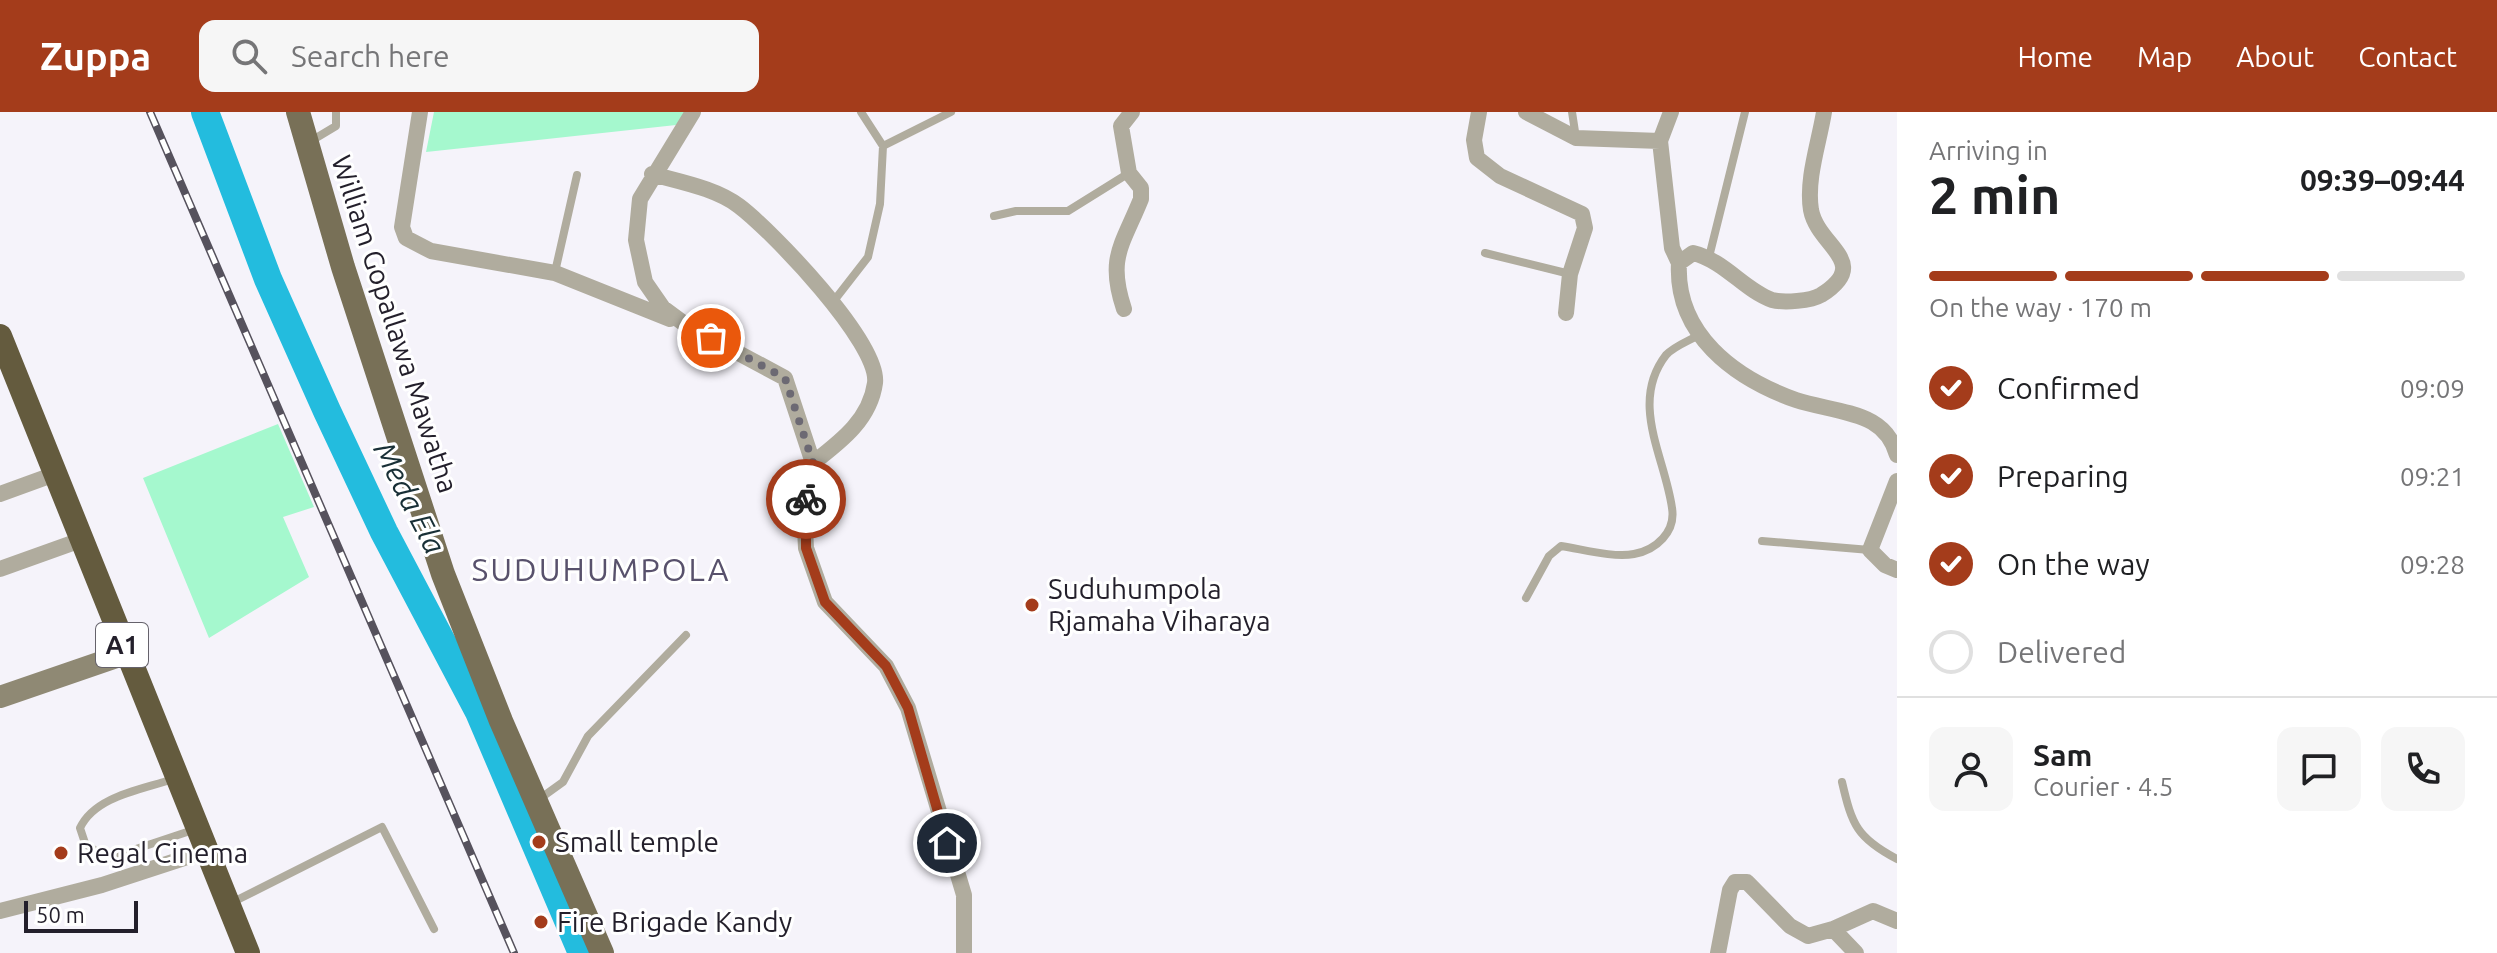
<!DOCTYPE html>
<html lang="en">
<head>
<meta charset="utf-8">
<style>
  :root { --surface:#fff; --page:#f6f6f6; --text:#202124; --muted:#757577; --line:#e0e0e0; --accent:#a43c1b }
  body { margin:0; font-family:Ubuntu,sans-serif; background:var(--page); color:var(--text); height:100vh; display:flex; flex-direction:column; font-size:30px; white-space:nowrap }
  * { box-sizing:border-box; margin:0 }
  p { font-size:26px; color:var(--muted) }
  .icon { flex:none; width:44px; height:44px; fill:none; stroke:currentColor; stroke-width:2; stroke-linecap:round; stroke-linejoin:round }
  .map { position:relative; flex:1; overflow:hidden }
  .drawer { display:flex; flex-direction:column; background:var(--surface); width:600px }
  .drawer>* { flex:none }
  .scale { position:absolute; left:24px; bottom:20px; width:114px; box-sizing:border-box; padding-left:8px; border:4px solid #231f2b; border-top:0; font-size:22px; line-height:28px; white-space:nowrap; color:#231f2b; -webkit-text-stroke:6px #fff; paint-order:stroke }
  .pin { position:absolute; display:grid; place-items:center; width:68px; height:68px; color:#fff; margin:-34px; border:4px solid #fff; border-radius:50%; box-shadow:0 2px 8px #0007 }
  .courier { position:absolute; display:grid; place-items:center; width:80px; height:80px; margin:-40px; border:6px solid #a43c1b; border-radius:50%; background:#fff; color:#222; box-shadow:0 2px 10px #0007 }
  .head em { font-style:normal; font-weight:700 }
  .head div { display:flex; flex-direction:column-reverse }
  .head { display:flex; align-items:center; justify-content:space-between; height:136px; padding:0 32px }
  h1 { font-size:52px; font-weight:700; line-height:60px }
  .bar { display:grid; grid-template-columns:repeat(4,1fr); gap:12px 8px; align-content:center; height:96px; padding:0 32px }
  .bar i { height:10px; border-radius:6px; background:var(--line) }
  .bar .selected { background:var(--accent) }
  .bar p { grid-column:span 4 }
  .line { display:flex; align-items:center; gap:20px; padding:0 32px; border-top:2px solid var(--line) }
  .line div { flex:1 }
  .round { display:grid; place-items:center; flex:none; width:84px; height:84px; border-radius:16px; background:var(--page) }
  ol { padding:0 32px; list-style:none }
  li { display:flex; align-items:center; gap:24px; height:88px }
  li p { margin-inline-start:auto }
  li .icon { padding:8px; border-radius:50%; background:var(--accent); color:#fff; stroke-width:4 }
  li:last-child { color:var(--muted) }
  li i { width:44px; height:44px; border:4px solid var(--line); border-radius:50% }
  header { display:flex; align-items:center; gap:48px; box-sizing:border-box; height:112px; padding:0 40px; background:var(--accent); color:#fff }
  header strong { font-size:38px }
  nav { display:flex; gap:44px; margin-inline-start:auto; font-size:28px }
  .search { width:560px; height:72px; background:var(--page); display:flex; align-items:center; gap:20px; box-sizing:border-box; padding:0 28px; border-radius:16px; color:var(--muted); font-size:30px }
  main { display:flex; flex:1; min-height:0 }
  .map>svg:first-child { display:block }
</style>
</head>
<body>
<header>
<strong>Zuppa</strong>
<div class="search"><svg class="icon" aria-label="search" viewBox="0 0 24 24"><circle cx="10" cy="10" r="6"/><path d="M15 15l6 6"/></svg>Search here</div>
<nav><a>Home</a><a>Map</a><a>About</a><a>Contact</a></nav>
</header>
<main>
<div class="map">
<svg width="1897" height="841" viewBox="0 0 1897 841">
  <rect width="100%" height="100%" fill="#f5f3fa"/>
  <path fill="#a5f8ce" d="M434,0H688L676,13L426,40Z
    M278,312L314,395L283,405L309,465L209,526L143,366Z"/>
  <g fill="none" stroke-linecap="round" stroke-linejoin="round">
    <path stroke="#23bcde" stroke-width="28" d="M205,0L268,167L327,299L384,420L479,600L582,841"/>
    <path stroke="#b0ac9e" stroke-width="8" d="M861,0L883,34
      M1572,0L1576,26
      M311,29L336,14V0
      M994,104L1016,99H1068L1129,61
      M1485,141L1570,162
      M1709,145L1745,0
      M555,160L577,63
      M833,190L868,145L880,92L883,34L951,0
      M1762,429L1870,438
      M1526,486L1549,444L1561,434C1582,437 1613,446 1634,442C1656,438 1676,420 1672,396C1665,345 1629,291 1666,243C1673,235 1688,229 1697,224
      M173,667C141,678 95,684 80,716L85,731L106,747L196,717
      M1842,670C1852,713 1857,726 1897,747
      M538,688L563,670L588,624L686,523
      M229,792L382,715L434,817"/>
    <path stroke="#b0ac9e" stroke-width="16" d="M420,0L402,115L406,126L431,139L555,161L670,207
      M693,0L640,87L636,128L645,170L663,196L686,213L785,266L813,351L804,397L806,436L825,490L886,554L908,596L964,783V841
      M1479,0L1474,28L1477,46L1500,64L1582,102L1585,116L1570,162L1566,201
      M1526,0L1576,26L1660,29L1672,136L1679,151
      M1824,0C1819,31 1806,67 1811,98C1818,135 1873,150 1821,183C1811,189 1784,191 1772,188C1744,178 1725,149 1693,141L1679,151C1675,222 1734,266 1796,288C1820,296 1850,298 1872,310C1886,318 1893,329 1897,343
      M1660,29L1671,0
      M652,62C680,70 715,76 739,94C771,118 880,231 875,271C870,308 840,330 813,351
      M1124,197C1107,146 1122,134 1141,87V76L1129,61L1121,14L1132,0
      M1897,369L1870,438L1885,453L1897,458
      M0,382L55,362
      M0,457L81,428
      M0,799L102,773L206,739
      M1718,841L1730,778L1735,770H1747L1790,814L1808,824L1833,817
      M1856,841L1833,817L1873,799L1897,809"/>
    <path stroke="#8f8974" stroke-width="22" d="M0,585L125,542"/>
    <path stroke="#787057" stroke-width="24" d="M298,0L343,155L443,462L501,609L602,841"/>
    <path stroke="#645b3e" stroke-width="24" d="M0,224L248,841"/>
    <defs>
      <path id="rail" d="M150,0L514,841"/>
    </defs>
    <use href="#rail" stroke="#56525d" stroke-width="8"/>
    <use href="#rail" stroke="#fff" stroke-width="5" stroke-dasharray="15" stroke-linecap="butt"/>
  </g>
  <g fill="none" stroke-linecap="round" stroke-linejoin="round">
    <path stroke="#6c6973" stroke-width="8" stroke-dasharray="0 14.4" d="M711,226L785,266L813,351L806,387"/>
    <path stroke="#a43c1b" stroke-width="10" d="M806,387V436L825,490L886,554L908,596L947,731"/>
  </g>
  <g fill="#a43c1b" stroke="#fff" stroke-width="3">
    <circle cx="1032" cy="493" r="8"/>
    <circle cx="539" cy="730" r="8"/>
    <circle cx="61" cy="741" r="8"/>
    <circle cx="541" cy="810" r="8"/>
  </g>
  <g text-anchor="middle" stroke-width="6" stroke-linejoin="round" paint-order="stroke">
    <rect fill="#fff" stroke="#65626b" stroke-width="2" x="96" y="511" width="52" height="44" rx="6"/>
    <g font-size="26" font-weight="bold" fill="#231f2b">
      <text x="122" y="542">A1</text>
    </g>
    <g font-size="28" fill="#231f2b" stroke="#fff">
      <text transform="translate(395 212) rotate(72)" y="10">William Gopallawa Mawatha</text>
    </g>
    <g font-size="28" fill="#231f2b" stroke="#fff" text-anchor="start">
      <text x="1048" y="487">Suduhumpola<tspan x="1048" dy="32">Rjamaha Viharaya</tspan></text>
      <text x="555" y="740">Small temple</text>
      <text x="77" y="751">Regal Cinema</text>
      <text x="557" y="820">Fire Brigade Kandy</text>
    </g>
    <g font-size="30" font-style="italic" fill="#182f36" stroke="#fff">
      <text transform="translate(409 386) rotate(63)" y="10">Meda Ela</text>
    </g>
    <g font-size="32" letter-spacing="2" fill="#58516c" stroke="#fff">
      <text x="601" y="469">SUDUHUMPOLA</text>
    </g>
  </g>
</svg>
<div class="scale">50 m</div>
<div class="pin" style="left:711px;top:226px;background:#ea580c"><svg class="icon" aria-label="bag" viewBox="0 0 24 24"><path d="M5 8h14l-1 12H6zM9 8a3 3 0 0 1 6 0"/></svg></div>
<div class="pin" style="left:947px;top:731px;background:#1f2937"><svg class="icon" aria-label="home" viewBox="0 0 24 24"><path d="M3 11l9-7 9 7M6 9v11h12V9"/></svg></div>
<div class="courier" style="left:806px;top:387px"><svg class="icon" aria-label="bike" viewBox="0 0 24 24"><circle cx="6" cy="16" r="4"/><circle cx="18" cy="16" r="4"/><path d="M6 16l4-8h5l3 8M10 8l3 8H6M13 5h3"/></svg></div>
</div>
<section class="drawer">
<div class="head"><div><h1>2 min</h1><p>Arriving in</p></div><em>09:39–09:44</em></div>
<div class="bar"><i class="selected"></i><i class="selected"></i><i class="selected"></i><i></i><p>On the way · 170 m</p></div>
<ol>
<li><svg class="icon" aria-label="check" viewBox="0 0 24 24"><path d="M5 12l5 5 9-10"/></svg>Confirmed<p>09:09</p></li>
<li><svg class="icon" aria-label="check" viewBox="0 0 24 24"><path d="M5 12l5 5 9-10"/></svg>Preparing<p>09:21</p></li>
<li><svg class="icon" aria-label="check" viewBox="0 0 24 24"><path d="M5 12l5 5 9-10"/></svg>On the way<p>09:28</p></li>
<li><i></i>Delivered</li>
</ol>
<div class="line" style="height:144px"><a class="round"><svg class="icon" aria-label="person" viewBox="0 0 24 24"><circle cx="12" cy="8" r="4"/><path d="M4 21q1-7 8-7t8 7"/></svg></a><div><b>Sam</b><p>Courier · 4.5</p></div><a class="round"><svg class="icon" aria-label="chat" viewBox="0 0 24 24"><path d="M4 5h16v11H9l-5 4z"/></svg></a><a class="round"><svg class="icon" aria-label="phone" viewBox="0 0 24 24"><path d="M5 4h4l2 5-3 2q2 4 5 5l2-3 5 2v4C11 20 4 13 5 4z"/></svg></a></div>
</section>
</main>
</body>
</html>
